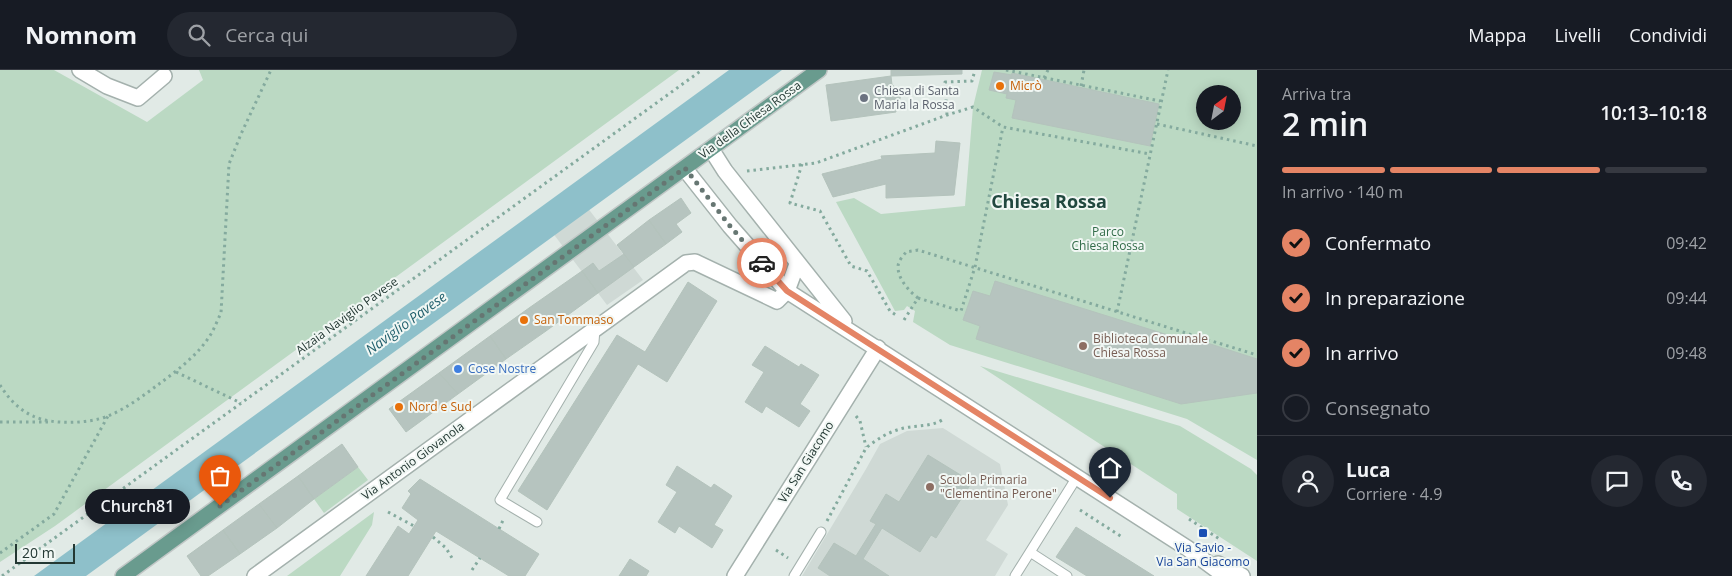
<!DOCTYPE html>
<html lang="it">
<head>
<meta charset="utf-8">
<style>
  :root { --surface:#171b24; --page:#242831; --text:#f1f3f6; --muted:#9ea1a6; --line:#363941; --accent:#e48465 }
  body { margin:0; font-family:"Open Sans",sans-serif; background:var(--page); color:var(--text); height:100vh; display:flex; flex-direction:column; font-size:19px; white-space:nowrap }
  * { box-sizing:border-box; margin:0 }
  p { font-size:16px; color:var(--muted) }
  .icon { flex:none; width:28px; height:28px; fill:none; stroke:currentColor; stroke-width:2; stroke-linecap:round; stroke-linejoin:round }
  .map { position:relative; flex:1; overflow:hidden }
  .details { display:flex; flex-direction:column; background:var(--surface); width:475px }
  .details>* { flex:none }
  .needle { width:32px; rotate:32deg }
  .controls { position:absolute; left:1196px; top:15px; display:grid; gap:10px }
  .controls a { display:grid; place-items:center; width:45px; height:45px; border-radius:50%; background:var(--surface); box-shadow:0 2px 12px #0003; font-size:25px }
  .scale { position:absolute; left:15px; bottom:12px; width:60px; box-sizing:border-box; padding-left:5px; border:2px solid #233833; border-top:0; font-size:14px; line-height:18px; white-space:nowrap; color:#233833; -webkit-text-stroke:4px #f1f7f4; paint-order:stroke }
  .pin { position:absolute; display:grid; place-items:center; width:42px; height:42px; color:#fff; margin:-51px -21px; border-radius:50% 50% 50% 0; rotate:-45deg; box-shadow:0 0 5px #0007 }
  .pin .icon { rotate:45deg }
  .courier { position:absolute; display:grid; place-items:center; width:50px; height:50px; margin:-25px; border:4px solid #e48465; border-radius:50%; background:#fff; color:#222; box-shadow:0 1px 6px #0007 }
  .bubble { position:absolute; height:35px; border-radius:18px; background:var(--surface); box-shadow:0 2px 12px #0003; font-size:16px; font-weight:600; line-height:35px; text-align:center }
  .head em { font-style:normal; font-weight:600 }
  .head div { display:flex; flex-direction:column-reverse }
  .head { display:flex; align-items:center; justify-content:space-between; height:85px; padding:0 25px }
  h1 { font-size:32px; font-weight:600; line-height:38px }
  .bar { display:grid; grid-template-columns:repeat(4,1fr); gap:8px 5px; align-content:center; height:60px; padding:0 25px }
  .bar i { height:6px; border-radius:4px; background:var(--line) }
  .bar .selected { background:var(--accent) }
  .bar p { grid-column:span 4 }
  .line { display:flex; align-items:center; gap:12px; padding:0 25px; border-top:1px solid var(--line) }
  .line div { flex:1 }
  .round { display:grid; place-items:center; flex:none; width:52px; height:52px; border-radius:26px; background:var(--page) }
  ol { padding:0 25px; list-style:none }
  li { display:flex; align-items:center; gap:15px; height:55px }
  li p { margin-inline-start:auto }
  li .icon { padding:5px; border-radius:50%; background:var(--accent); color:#111; stroke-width:4 }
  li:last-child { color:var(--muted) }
  li i { width:28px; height:28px; border:2px solid var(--line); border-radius:50% }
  header { display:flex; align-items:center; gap:30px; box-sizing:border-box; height:70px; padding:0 25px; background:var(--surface); border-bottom:1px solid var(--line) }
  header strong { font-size:24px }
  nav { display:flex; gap:28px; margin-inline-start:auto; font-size:18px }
  .search { width:350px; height:45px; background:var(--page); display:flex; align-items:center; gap:12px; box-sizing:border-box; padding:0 18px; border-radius:28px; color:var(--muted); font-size:19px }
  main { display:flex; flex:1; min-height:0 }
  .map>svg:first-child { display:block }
</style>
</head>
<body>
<header>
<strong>Nomnom</strong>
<div class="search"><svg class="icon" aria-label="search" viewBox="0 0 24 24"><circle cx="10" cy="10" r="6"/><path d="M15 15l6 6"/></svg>Cerca qui</div>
<nav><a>Mappa</a><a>Livelli</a><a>Condividi</a></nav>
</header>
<main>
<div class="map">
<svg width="1257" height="506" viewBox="0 0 1257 506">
  <rect width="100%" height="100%" fill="#e1eae6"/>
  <path fill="#cfd9d5" d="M587,137L643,210L607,235L552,162Z
    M943,358L1000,394L1008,435L986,470L1008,484L995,506H802L866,399L880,374L907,361Z"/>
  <path fill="#bbd9c3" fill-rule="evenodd" d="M0,0H54L147,52L203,10L199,0H679L55,456L0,492Z
    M982,0H1257V390L1187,349L950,275L913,252L915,241L907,236L904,240L895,241L836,132L854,128L881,144L965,136L973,37ZM1205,24H1232V51H1205Z
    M980,296L1180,356L1251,399L1257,405V491L1177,439V424Z
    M358,397L368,410L324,443L314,429Z
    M374,442L372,455L340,506H287Z"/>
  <path fill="#8ec0ca" d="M729,0H782L86,506H34Z"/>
  <path fill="#b6c4bf" stroke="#b4c3bc" d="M891,0H962V4L891,6Z
    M994,2L1012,5L1007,24L989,20Z
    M1012,3L1159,34L1150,76L1012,48L1016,30L1006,28Z
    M891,6L892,15L900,20L901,25L899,32L895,34L896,42L831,51L826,15Z
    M936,71L960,73L954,125L886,128V114L833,127L822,104L882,89L881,86L935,83Z
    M681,128L691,143L676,154L682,162L666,174L649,150Z
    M649,150L666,174L634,197L617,175Z
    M624,184L634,197L598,223L582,201L593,193L599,201Z
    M582,201L598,223L546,261L529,238Z
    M995,211L1200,275L1201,271L1257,289V323L1181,334L976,269L980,256L963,250L973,221L990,226Z
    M688,212L717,231L667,312L638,294L547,440L518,421L617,265L645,282Z
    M529,238L546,261L506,289L490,266Z
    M490,266L506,289L458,324L439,303Z
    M765,276L799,297L801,294L819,305L800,334L810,341L799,357L766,336L762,343L745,332L764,302L752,295Z
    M439,303L458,324L406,362L389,339Z
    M342,374L358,397L314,429L298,406Z
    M928,385L972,412L936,468L931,465L920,482L882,458L863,489L889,506H830L818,498L834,473L856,486L876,454L870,451L886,424L899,432Z
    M677,396L711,418L714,414L732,426L714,455L723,460L712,478L679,456L675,463L658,452L677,422L666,415Z
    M298,406L314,429L277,458L259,434Z
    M420,409L539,484L525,506H509L436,461L408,506H366L398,456L409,464L418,450L402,438L411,424L408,421Z
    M259,434L277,458L240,484L223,460Z
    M1076,457L1154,506H1087L1056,487Z
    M223,460L240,484L208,506H201L187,486Z
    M630,489L649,501L646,506H619Z"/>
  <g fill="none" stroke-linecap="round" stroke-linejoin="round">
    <defs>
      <path id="lane" d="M537,452L500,430L594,272L595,259
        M1030,482L1067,506
        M794,506L821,462
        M1015,506L1077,407"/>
      <path id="street" d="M80,0L107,16L138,28L164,6
        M711,79L725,101L844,251
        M685,99L730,156L787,221L1187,478L1225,506
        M1218,494L1242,506
        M255,506L686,193L695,192L777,231L787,221L797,194
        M735,506L878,278"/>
      <path id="primary" d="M123,506L819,0"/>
    </defs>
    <use href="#lane" stroke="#a4b1ad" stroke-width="11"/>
    <use href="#street" stroke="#a4b1ad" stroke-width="18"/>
    <use href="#primary" stroke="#c1c7c6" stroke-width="18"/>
    <path stroke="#84aa9e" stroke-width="3" stroke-dasharray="2.5 4" stroke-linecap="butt" d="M1006,0L1160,31
      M1044,8L1048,0
      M1081,16L1084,0
      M947,45L945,12L972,11L975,0
      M1157,54L1257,76
      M802,94L790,133L820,141L851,196L867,201L890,241L896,245
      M747,101L816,93L947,45L973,37L1003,57L1150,84
      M918,228C909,221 898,209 898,197C898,191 903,186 906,182L918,180L1257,285
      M1117,242L1168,0
      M904,250L918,228L961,241L975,197L1003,57
      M176,302L241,333
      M0,315C8,328 19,340 33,346C52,355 88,354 108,346C126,339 144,325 159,314C178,300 199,284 211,264C215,257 218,249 221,243L229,94L241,64L271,0
      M856,346L860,351L866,377
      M0,352H49
      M1080,440L1122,467
      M388,442L414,456
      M1189,449L1221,470
      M827,451L866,378C877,369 890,361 904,358C918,355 930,357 942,350
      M499,459L504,448
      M433,467L446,478L452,488
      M776,480L788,488
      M0,483L54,444L108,346
      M472,500L480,488
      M2,506L702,0"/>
    <use href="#lane" stroke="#fff" stroke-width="9"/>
    <use href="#street" stroke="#fff" stroke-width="15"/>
    <use href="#primary" stroke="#699b8e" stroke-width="15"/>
  </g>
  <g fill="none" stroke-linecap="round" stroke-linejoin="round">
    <path stroke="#667672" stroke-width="5" stroke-dasharray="0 9" d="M220,436L685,98L730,156L762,193"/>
    <path stroke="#e48465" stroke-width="6" d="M762,193L787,221L1110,428"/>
  </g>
  <g fill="#e8710a" stroke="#f1f7f4" stroke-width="2">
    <circle cx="1000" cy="16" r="5"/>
    <circle cx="524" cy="250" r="5"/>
    <circle cx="399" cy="337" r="5"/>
  </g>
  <circle fill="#6b7280" stroke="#f1f7f4" stroke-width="2" cx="864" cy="28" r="5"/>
  <g fill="#8d6e63" stroke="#f1f7f4" stroke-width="2">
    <circle cx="1083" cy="276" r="5"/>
    <circle cx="930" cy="417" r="5"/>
  </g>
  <circle fill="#3f7fe0" stroke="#f1f7f4" stroke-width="2" cx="458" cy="299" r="5"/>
  <rect fill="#1a4fb4" stroke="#f1f7f4" stroke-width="2" x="1198" y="458" width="10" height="10" rx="2.5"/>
  <g text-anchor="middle" stroke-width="4" stroke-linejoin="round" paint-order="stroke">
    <g font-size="12" fill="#c56008" stroke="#f1f7f4" text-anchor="start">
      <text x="1010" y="20">Micrò</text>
      <text x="534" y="254">San Tommaso</text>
      <text x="409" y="341">Nord e Sud</text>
    </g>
    <g font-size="12" fill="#5b616d" stroke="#f1f7f4" text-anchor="start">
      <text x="874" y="25">Chiesa di Santa<tspan x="874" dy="14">Maria la Rossa</tspan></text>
    </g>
    <g font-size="12" fill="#233833" stroke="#f1f7f4">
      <text transform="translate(750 50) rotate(-36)" y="4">Via della Chiesa Rossa</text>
      <text transform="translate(347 246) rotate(-36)" y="4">Alzaia Naviglio Pavese</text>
      <text transform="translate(413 391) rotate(-36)" y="4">Via Antonio Giovanola</text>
      <text transform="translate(806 392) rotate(-58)" y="4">Via San Giacomo</text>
    </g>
    <g font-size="12" fill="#316b48" stroke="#f1f7f4">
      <text x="1108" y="166">Parco<tspan x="1108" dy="14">Chiesa Rossa</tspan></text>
    </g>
    <g font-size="12" fill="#785e54" stroke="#f1f7f4" text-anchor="start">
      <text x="1093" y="273">Biblioteca Comunale<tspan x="1093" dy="14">Chiesa Rossa</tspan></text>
      <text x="940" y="414">Scuola Primaria<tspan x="940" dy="14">"Clementina Perone"</tspan></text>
    </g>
    <g font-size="12" fill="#366cbe" stroke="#f1f7f4" text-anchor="start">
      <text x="468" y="303">Cose Nostre</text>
    </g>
    <g font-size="12" fill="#164399" stroke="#f1f7f4">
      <text x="1203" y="482">Via Savio -<tspan x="1203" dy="14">Via San Giacomo</tspan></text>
    </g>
    <g font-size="14" font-style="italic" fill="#23616e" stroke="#f1f7f4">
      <text transform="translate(406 253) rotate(-36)" y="5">Naviglio Pavese</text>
    </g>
    <g font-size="18" font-weight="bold" fill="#21483f" stroke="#f1f7f4">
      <text x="1049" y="138">Chiesa Rossa</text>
    </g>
  </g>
</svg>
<div class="controls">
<a><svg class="needle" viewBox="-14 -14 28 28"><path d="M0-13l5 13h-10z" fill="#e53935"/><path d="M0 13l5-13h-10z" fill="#9ea1a6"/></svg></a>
</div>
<div class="scale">20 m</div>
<div class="pin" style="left:220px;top:436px;background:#ea580c"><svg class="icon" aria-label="bag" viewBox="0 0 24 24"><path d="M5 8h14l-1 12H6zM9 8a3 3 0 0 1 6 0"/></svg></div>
<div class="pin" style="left:1110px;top:428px;background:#1f2937"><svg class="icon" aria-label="home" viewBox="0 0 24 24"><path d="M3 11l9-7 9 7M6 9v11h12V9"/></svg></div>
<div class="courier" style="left:762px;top:193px"><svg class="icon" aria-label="car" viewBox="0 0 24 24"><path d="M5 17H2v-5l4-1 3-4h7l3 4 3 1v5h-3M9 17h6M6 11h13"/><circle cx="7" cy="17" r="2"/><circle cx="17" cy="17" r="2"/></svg></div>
<div class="bubble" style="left:85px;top:419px;width:105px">Church81</div>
</div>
<section class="details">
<div class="head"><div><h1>2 min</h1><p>Arriva tra</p></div><em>10:13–10:18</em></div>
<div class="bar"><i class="selected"></i><i class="selected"></i><i class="selected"></i><i></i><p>In arrivo · 140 m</p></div>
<ol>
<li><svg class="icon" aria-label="check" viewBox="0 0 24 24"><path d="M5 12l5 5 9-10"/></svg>Confermato<p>09:42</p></li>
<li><svg class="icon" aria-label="check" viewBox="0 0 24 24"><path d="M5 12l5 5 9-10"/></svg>In preparazione<p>09:44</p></li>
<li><svg class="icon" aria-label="check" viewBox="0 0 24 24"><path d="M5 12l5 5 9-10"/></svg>In arrivo<p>09:48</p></li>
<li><i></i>Consegnato</li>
</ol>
<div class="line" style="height:90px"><a class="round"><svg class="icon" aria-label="person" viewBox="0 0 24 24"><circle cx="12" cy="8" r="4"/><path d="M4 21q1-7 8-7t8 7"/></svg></a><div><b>Luca</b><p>Corriere · 4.9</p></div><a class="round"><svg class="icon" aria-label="chat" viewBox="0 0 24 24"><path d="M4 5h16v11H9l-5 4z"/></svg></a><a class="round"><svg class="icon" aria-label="phone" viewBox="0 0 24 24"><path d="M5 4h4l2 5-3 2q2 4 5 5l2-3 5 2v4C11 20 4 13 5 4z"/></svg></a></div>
</section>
</main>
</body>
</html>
